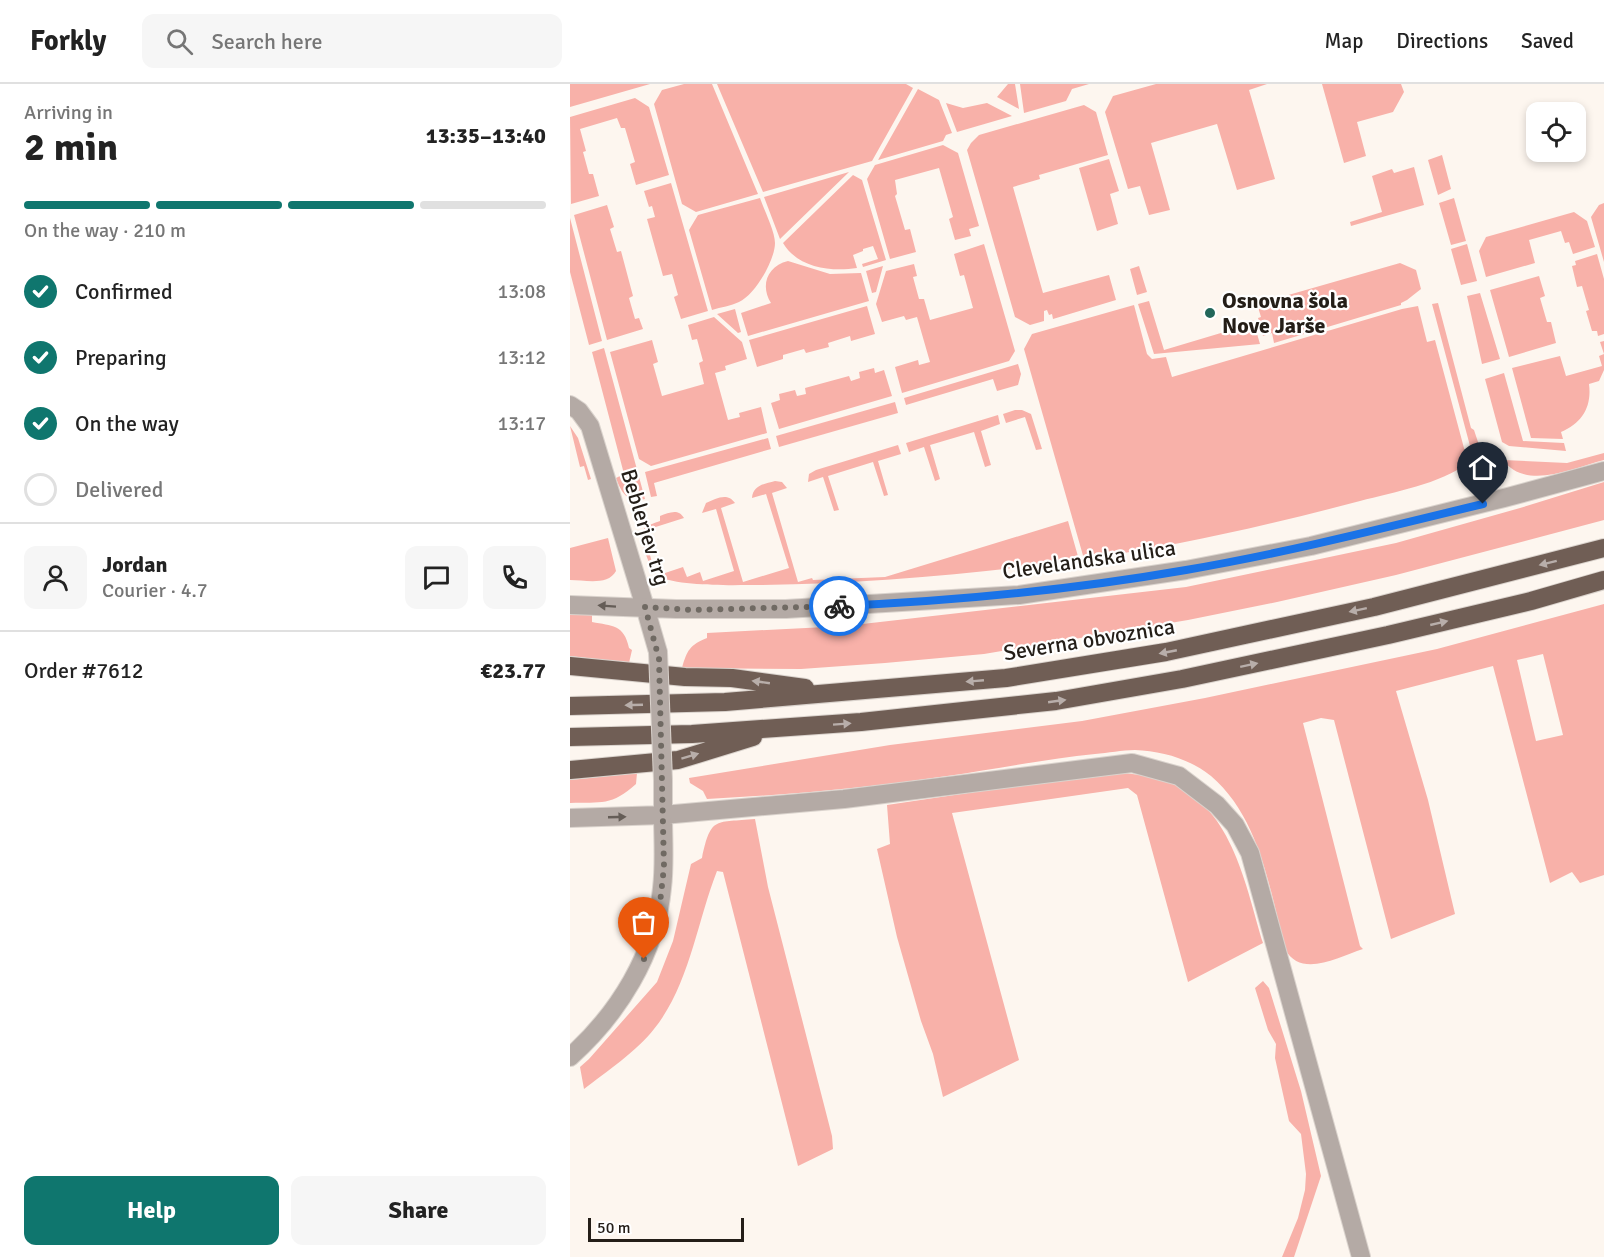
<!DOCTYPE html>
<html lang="en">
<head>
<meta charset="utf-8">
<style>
  :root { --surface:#fff; --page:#f6f6f6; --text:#222; --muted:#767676; --line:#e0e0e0; --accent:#0f766e }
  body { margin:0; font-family:Signika,sans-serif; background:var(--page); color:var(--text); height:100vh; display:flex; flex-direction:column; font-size:22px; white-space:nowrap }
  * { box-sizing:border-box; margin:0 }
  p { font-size:20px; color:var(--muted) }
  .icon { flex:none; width:33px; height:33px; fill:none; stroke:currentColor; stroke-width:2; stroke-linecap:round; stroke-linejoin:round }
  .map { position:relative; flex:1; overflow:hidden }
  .details { display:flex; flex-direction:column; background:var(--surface); width:570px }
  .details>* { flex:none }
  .fabs { position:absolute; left:956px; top:18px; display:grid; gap:12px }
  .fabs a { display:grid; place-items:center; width:60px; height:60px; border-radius:12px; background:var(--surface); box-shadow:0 3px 9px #0003; font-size:30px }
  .scale { position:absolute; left:18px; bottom:15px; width:156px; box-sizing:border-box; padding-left:6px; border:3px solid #241e18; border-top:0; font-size:16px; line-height:21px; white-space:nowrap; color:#241e18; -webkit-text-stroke:4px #fff; paint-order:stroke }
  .pin { position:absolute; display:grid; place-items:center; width:51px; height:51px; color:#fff; margin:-62px -26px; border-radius:50% 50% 50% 0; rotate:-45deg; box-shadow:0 0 6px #0007 }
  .pin .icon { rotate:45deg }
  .courier { position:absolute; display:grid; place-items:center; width:60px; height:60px; margin:-30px; border:4px solid #1a73e8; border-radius:50%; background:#fff; color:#222; box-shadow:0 2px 8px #0007 }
  .headline em { font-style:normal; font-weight:700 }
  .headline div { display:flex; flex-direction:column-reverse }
  .headline { display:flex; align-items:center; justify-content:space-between; height:102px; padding:0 24px }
  h1 { font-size:39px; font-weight:700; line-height:45px }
  .bar { display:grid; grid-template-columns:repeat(4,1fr); gap:9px 6px; align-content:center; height:72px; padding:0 24px }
  .bar i { height:8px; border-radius:4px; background:var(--line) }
  .bar .on { background:var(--accent) }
  .bar p { grid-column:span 4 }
  .line { display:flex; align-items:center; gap:15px; padding:0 24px; border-top:2px solid var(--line) }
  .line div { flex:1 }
  .round { display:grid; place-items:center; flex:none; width:63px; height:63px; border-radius:12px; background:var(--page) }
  ol { padding:0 24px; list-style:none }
  li { display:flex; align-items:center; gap:18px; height:66px }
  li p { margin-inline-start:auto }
  li .icon { padding:6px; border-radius:50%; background:var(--accent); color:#fff; stroke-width:4 }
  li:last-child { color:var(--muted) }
  li i { width:33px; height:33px; border:3px solid var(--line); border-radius:50% }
  .action { display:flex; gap:12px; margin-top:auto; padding:12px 24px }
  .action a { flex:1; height:69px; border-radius:12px; background:var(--accent); color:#fff; font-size:24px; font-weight:700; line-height:69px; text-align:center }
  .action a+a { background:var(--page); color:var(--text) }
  header { display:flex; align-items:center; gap:36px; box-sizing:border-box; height:84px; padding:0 30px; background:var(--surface); border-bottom:2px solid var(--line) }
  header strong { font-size:28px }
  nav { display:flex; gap:33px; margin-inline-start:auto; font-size:21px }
  .search { width:420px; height:54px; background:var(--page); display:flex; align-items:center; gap:15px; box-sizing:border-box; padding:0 21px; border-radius:12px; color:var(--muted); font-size:22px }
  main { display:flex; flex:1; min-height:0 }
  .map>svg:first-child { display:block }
</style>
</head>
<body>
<header>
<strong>Forkly</strong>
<div class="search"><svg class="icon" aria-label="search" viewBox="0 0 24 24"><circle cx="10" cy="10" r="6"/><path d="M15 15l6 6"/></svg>Search here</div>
<nav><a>Map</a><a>Directions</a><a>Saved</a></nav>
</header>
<main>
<section class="details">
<div class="headline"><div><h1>2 min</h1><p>Arriving in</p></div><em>13:35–13:40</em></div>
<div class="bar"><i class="on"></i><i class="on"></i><i class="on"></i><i></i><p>On the way · 210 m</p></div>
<ol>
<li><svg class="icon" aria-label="check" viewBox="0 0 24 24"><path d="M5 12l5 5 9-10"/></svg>Confirmed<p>13:08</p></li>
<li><svg class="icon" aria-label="check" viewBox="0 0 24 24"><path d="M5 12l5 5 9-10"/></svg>Preparing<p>13:12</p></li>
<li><svg class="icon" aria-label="check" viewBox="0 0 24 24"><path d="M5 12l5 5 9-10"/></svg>On the way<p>13:17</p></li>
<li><i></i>Delivered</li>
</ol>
<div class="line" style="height:108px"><a class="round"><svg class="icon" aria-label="person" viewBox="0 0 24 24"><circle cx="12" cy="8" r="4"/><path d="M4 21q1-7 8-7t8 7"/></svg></a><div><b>Jordan</b><p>Courier · 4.7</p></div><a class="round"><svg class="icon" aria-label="chat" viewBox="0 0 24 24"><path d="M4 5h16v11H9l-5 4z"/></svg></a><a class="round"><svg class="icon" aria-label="phone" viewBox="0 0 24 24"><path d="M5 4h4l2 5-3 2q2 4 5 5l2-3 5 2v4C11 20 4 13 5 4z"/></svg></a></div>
<div class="line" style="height:78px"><div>Order #7612</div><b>€23.77</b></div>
<div class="action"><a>Help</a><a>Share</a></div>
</section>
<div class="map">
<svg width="1034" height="1173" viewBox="0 0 1034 1173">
  <rect width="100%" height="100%" fill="#fdf6ef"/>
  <path fill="#f8b1a9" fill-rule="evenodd" d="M0,0H80L0,23Z
    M114,0H142L188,110L126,128L112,120L84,20L92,6Z
    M147,0H336L343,4L302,77L193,108Z
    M438,0H445L449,25L427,13Z
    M450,0H519L502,5L496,17L454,29Z
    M586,0H697L679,6L705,95L667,106L647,40L581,59L600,126L579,131L570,102L558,105L535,28L543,12Z
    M752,0H831L834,8L823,28L787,38L796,72L774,79Z
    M348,5L369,16L382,49L376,51L373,57L308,76Z
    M65,14L79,23L99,91L66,101L60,80L65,78L55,44H51L47,34L10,45L16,67L13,68L19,90H23L29,112L1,120L0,33Z
    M376,19L393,24L417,19L442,32L387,48Z
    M514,21L526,28L538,71L469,91L470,95L443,103L473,209L539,191L546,216L483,235L482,230L479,231L477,226L474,227V237L460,241L445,233L397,66L401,59L409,51Z
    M373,61L388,69L409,142L399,145L401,152L385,156L379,135L383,133L369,84L325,96L327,110L325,112L335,146L340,145L346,168L320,175L297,95L305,81Z
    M872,71L881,105L868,111L858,76Z
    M539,75L549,107L540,110L548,140L527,147L509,84Z
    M844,83L854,121L781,142L780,138L812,128L802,92L822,85L824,89Z
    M279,88L210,155L194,113Z
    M283,91L292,96L316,176L293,183L292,180L308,175L303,162L293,165V167L283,171L287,184C261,188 228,184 213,159Z
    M101,99L138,227L111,235L104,213L108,211L102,190L93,192L77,135L85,133L82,122L79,123L74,107Z
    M190,114C194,126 205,147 205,159C205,176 185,211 169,218C161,222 151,223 142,226L119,146L128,131Z
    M884,114L896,157L881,161L869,119Z
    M1034,119V178L1021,133L1029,121Z
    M37,121L44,143L40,145L47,168L51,167L63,212L59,214L65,235L69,234L73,245L37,256L4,131Z
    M1004,128L1017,137L1025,163L1003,170L999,158L995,159L991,147L959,156L965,179L916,193L909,167L916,153Z
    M0,134L32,257L19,261L0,188Z
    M414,160L445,267L439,277L332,309L325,283L348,276L349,281L360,278L347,233L336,236L334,232L312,238L306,220L316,187L344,180L347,192L343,193L349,215H354L360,236L403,224L394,191L390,192L384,170Z
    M897,160L907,197L891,201L881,165Z
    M1027,170L1034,195V250L1028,252L1027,247H1022L1016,227L1019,226L1012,202L1007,203L1002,182L1006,181L1005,177Z
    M218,177L260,190L291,189L299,217L178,252L171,229L201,219C190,202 197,182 218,177Z
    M830,179L846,186L851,205L837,216L831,219V221L704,259L702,249L693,252L688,234L691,233L687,220Z
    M313,182L306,208L302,209L296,187Z
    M569,182L577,208L567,211L560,185Z
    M969,192L975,212L970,214L977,238H981L986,259L939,273L920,206Z
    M910,209L930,275L912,280L897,212Z
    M579,217L594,266L681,240V237L683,236L690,260L584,270L568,220Z
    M868,219L901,344L904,346L909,361L903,373L862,220Z
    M564,221L577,270L582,275L596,273L602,293L832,225L848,222L857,258L865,256L898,379C870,400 824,408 790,417C699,441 608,462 514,475L454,265L462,250Z
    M297,222L305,250L281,257L280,252L258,259L259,263L236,269L234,265L213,271V275L187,283L179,256Z
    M165,225L171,248L168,249L147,230Z
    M144,233L172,258L177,275L155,282L156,286L145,289L158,336L170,333L169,329L191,323L197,349L81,382L69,375L40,268L82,256L88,278L83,280L92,312L134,300L129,279L133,277L127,255L122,256L118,241Z
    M1034,257V286L1029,297L1019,300C1022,323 1012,339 991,348L993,355L961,354L942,284L990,272L996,292L1032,282L1029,272L1034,270L1030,258Z
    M34,264L75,415C58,420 51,408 46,394L54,390L22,268Z
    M448,280L451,290L448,301L427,307L423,295L336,321L334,314Z
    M304,284L305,289L314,286L322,312L209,345L201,319L210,316L209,310L225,306L227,312L236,310L235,304L279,292L281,297L290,294L289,288Z
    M934,289L953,357L994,359L996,367L939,362L932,358L915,295Z
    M325,318L328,329L209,363L206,352Z
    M445,326H452L461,330L472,365L466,366L455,333L436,339L433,330Z
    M428,331L430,340L411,347L421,381L415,383L404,348L360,361L370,395L365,397L354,363L339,368L336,359Z
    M0,342L8,354L21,395L18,396L14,382L10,383Z
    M198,354L201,365L84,399L87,412L81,413L75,388Z
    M328,361L331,370L308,377L318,411L314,412L303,378L258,392L269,426L264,427L253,393L238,398L239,390L246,386Z
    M1034,369V376C1003,384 956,407 933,376L997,379Z
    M205,397L212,398L217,404L202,409L228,498L242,494L243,496L315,493L498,437L509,476C403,490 297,500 190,501C161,501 112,503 86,492C81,484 67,454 73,446C76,441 85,439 90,437V432C99,429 108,424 114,434L73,447L86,492L113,483L117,493L130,488L133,497L164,487L146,425L132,429L136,419C146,415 157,408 165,419L151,424L173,498L219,484L196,410L182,414C183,401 194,400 205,397Z
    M1034,398V436L826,491L707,518L618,536L414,570L315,579L231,585L112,584C117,566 120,561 137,554V549L275,542L616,503L826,459L950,424Z
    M38,454L46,487C38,502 15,496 0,496V464Z
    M1034,520V791L1010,799L1002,788L980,799L923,582L826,607L858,716L885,830L821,855L764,636L751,634L733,639L790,862L793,865C768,873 731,895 715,865C700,806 690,734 641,692C620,675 592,667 565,666C552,666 538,669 525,670C475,675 426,685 377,692C297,704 217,711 137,715L133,707L120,699L119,694L320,661L512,637L635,614L867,565ZM973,570L993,651L966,657L947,576Z
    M0,530H22V538C42,542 54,540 59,564L62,566L59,579L0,572Z
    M67,689L66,700C42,722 31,718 0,719V696Z
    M554,689C570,691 588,693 603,700C663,726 676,803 693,859L618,898L567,711L558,704L382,729L449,976L373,1013L363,970L351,937L327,853L307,765L320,760L317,721L512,692Z
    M185,735L198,803L262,1052L263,1065L228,1082L153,788L147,787C127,838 119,902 84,945C68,966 35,989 14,1005L10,983L19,975L87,898L103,857L121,780L132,774C141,731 146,739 185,735Z
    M693,897L699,904L731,1007L751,1092L724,1173H712L728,1134L735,1106L736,1090L731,1050L719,1037L705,974L706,960L698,946L685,904Z"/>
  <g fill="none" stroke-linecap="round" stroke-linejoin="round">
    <defs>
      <path id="minor" d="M0,321L9,327L20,342L75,523
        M0,973C48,930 86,870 92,804C95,780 93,755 93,731L274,715L562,679L609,692L647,721L665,741L680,769L791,1173"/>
      <path id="tertiary" d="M0,521L106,525H216L449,511L616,486L741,462L934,414L1034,387
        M75,523L88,568
        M0,734L93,731V696"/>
      <path id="trunk" d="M0,582L115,593L162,594L235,604
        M0,622L155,618L436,594L596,568L804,523L1034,464
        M0,653L122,650L291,638L486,617L612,595L818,551L961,517L1034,496
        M0,686L108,676L183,653"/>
    </defs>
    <use href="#minor" stroke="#dad3cd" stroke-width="20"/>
    <use href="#tertiary" stroke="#dad3cd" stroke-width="20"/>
    <use href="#trunk" stroke="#dad3cd" stroke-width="20"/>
    <use href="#minor" stroke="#b4aaa5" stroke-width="18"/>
    <use href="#tertiary" stroke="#b4aaa5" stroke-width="18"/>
    <use href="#trunk" stroke="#705e55" stroke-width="18"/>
    <defs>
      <path id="tertiary-bridge" d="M88,568L93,696"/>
    </defs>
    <use href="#tertiary-bridge" stroke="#dad3cd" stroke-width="20" stroke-linecap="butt"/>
    <use href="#tertiary-bridge" stroke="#b4aaa5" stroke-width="18"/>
  </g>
  <defs><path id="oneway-solid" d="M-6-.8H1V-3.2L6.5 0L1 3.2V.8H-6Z" transform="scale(1.5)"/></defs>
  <g fill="#b8aeaa">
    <use href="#oneway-solid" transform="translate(978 479) rotate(166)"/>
    <use href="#oneway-solid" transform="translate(788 526) rotate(168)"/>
    <use href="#oneway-solid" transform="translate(869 539) rotate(-13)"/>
    <use href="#oneway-solid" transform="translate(598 568) rotate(169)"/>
    <use href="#oneway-solid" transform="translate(679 581) rotate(-12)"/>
    <use href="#oneway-solid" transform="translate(405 597) rotate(175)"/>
    <use href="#oneway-solid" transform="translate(191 598) rotate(-172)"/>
    <use href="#oneway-solid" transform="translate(487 617) rotate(-8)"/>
    <use href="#oneway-solid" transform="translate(64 621) rotate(178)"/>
    <use href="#oneway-solid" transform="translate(272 640) rotate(-4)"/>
    <use href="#oneway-solid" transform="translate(120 672) rotate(-17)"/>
  </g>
  <g fill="#655d57">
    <use href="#oneway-solid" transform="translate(37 522) rotate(-176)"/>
    <use href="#oneway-solid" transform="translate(47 733) rotate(-2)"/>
  </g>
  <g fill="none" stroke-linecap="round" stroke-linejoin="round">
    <path stroke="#706a63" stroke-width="6" stroke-dasharray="0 10.8" d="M74,875L89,828L94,783L89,575L75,523L123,526L269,522"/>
    <path stroke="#1a73e8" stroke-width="8" d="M269,522C386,517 501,506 616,486C716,469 814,444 913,420"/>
  </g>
  <circle fill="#22675a" stroke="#fff" stroke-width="2" cx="640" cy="229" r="6"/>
  <g text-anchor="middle" stroke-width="4.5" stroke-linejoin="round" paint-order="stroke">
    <g font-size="22" font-weight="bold" fill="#241e18" stroke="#fff" text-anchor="start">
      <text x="652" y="224">Osnovna šola<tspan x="652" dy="25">Nove Jarše</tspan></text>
    </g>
    <g font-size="22" fill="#241e18" stroke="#fff">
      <text transform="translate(76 443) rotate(73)" y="8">Beblerjev trg</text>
      <text transform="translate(519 475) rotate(-8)" y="8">Clevelandska ulica</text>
      <text transform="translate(519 555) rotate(-9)" y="8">Severna obvoznica</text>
    </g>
  </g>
</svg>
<div class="fabs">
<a><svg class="icon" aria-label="locate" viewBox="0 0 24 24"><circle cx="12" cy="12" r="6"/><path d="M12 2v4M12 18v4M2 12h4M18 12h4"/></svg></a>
</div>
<div class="scale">50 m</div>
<div class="pin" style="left:74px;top:875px;background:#ea580c"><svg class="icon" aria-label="bag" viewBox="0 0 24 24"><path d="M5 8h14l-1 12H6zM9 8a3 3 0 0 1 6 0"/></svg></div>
<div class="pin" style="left:913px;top:420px;background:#1f2937"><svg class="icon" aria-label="home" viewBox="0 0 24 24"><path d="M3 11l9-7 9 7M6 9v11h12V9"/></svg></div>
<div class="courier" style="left:269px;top:522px"><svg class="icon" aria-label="bike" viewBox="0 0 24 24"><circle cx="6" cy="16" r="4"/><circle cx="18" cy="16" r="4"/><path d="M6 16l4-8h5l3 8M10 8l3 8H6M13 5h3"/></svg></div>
</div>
</main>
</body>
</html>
